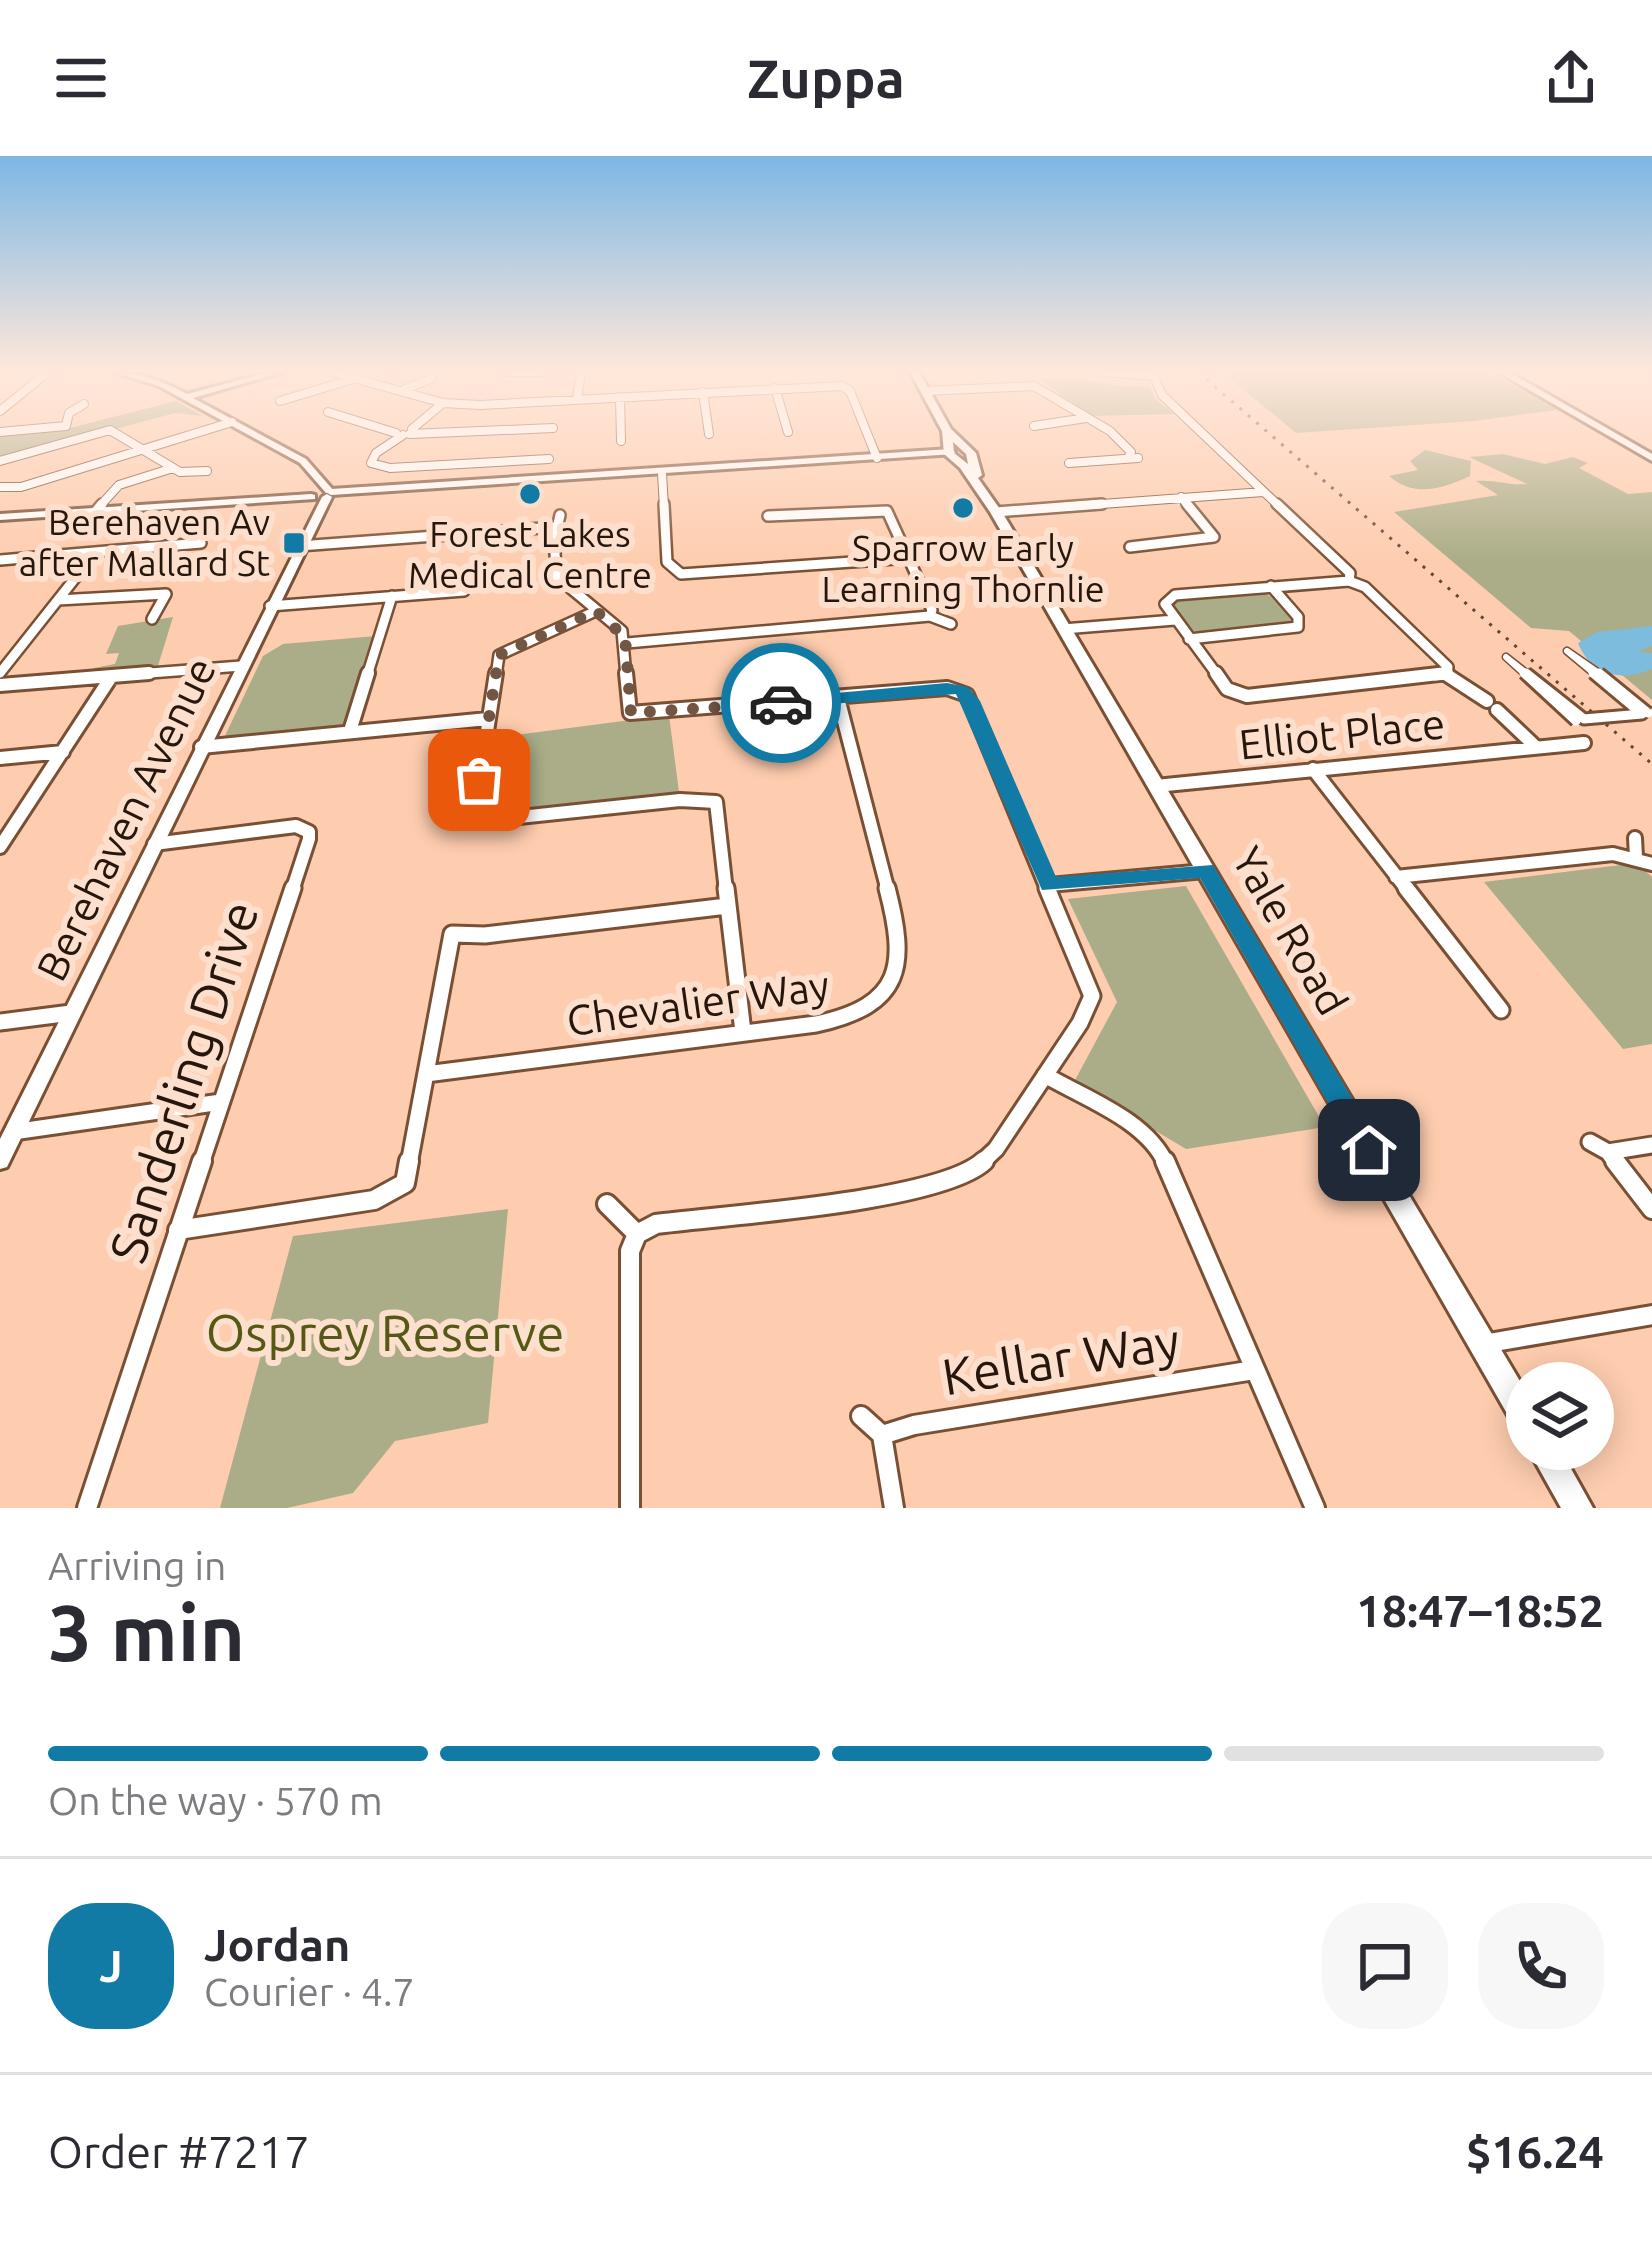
<!DOCTYPE html>
<html lang="en">
<head>
<meta charset="utf-8">
<style>
  :root { --surface:#fff; --page:#f7f7f7; --text:#2b2b33; --muted:#7c7c81; --line:#e1e1e2; --accent:#117ba5 }
  body { margin:0; font-family:Ubuntu,sans-serif; background:var(--page); color:var(--text); height:100vh; display:flex; flex-direction:column; font-size:45px; white-space:nowrap }
  * { box-sizing:border-box; margin:0 }
  p { font-size:39px; color:var(--muted) }
  .icon { flex:none; width:66px; height:66px; fill:none; stroke:currentColor; stroke-width:2; stroke-linecap:round; stroke-linejoin:round }
  .map { position:relative; height:1352px; overflow:hidden }
  .sheet { display:flex; flex-direction:column; background:var(--surface); flex:1 }
  .sheet>* { flex:none }
  .controls { position:absolute; left:1506px; top:1206px; display:grid; gap:24px }
  .controls a { display:grid; place-items:center; width:108px; height:108px; border-radius:50%; background:var(--surface); box-shadow:0 6px 30px #0003; font-size:60px }
  .pin { position:absolute; display:grid; place-items:center; width:102px; height:102px; color:#fff; margin:-51px; border-radius:24px; box-shadow:0 6px 18px #0006 }
  .courier { position:absolute; display:grid; place-items:center; width:120px; height:120px; margin:-60px; border:9px solid #117ba5; border-radius:50%; background:#fff; color:#222; box-shadow:0 3px 15px #0007 }
  .summary em { font-style:normal; font-weight:700 }
  .summary div { display:flex; flex-direction:column-reverse }
  .summary { display:flex; align-items:center; justify-content:space-between; height:204px; padding:0 48px }
  h1 { font-size:78px; font-weight:700; line-height:90px }
  .bar { display:grid; grid-template-columns:repeat(4,1fr); gap:18px 12px; align-content:center; height:144px; padding:0 48px }
  .bar i { height:15px; border-radius:9px; background:var(--line) }
  .bar .on { background:var(--accent) }
  .bar p { grid-column:span 4 }
  .line { display:flex; align-items:center; gap:30px; padding:0 48px; border-top:3px solid var(--line) }
  .line div { flex:1 }
  .round { display:grid; place-items:center; flex:none; width:126px; height:126px; border-radius:48px; background:var(--page) }
  header { display:flex; justify-content:space-between; align-items:center; height:156px; padding:0 48px; background:var(--surface); font-size:54px; font-weight:700 }
  .map>svg:first-child { display:block }
</style>
</head>
<body>
<header><svg class="icon" aria-label="menu" viewBox="0 0 24 24"><path d="M4 6h16M4 12h16M4 18h16"/></svg>Zuppa<svg class="icon" aria-label="share" viewBox="0 0 24 24"><path d="M12 15V3M7 8l5-5 5 5M5 13v7h14v-7"/></svg></header>
<div class="map">
<svg width="1652" height="1352" viewBox="0 0 1652 1352">
  <rect width="100%" height="100%" fill="#fecdaf"/>
  <path fill="#aaad87" d="M1222,216H1490L1557,254L1474,265L1296,277Z
    M1070,222L1120,230H1150L1155,243L1174,258L1090,260L1040,223Z
    M176,245L203,260L175,257L0,304V277L70,272Z
    M1425,294L1471,305L1470,320C1441,333 1415,342 1389,320L1418,314L1410,305Z
    M1503,298L1545,308L1573,301L1588,307L1579,312L1628,338L1652,336V544L1569,475L1531,472L1394,356L1498,339L1476,325C1496,323 1509,330 1527,328L1469,301Z
    M1258,435L1270,440L1292,464L1287,468L1200,477L1190,473L1173,449L1180,442Z
    M173,461L157,513L87,519L94,512L115,508L119,497L106,498L118,470Z
    M376,480L347,569L335,577L223,584L263,500L283,488Z
    M669,559L680,644L473,666L485,583Z
    M1637,707L1652,721V888L1623,893L1484,726Z
    M1186,730L1325,971L1186,993L1074,926L1117,846L1068,743Z
    M508,1053L488,1267L395,1285L353,1337L287,1352H220L293,1080Z"/>
  <path fill="#7dbcdd" d="M1652,470V490L1637,496L1652,497V513C1623,526 1591,520 1578,487L1597,476Z"/>
  <g fill="none" stroke-linecap="round" stroke-linejoin="round">
    <defs>
      <path id="minor-far4" d="M332,216L443,247L480,249L842,230L850,235L877,302
        M506,216H543
        M1105,216L1154,220
        M1152,216L1162,239L1280,351
        M775,232L788,276
        M401,235L430,223L433,216
        M925,235L1034,230L1110,275L1131,296L1129,300
        M703,236L709,278
        M620,241L621,285
        M577,243L581,216
        M280,245L353,223
        M0,255L48,216
        M328,256L396,277
        M1034,270L1086,262
        M412,273L443,247
        M0,276L66,270L69,257L84,248
        M410,278L553,272
        M403,279L376,297L371,307L390,312L549,303
        M0,305L110,274L180,316L207,315
        M1069,307L1138,302
        M662,317L664,351
        M0,331H21L232,266
        M1181,341L1189,351
        M99,351L119,329L173,312
        M1062,351L1263,336"/>
      <path id="minor-far3" d="M664,348L667,406L681,418L910,402
        M1277,348L1350,417L1349,425
        M96,355L102,348
        M996,356L1102,348
        M560,359L554,386L557,421L622,475L626,520
        M299,390L556,371
        M1130,391L1214,381L1187,348
        M0,404L201,387
        M58,444L166,438L152,463
        M270,450L464,435
        M930,460L951,468
        M1063,473L1175,464
        M1189,483L1298,471V461L1271,430
        M627,487L930,460L932,454L887,355L768,360
        M0,517L95,397
        M111,520L241,510
        M367,520L392,440
        M496,520L499,499L596,455
        M1218,520L1165,448L1175,439L1349,425L1365,431L1448,511L1447,519L1435,520"/>
      <path id="minor-far2" d="M496,517L473,666L680,644L716,646L726,735
        M626,517L630,557L947,532L967,539L1048,735
        M1216,517L1227,533L1247,540L1447,517
        M1447,519L1487,545
        M0,529L149,517
        M838,542L888,735
        M1497,554L1536,591
        M350,575L368,517
        M201,591L488,563
        M0,602L63,596
        M1313,613L1408,735
        M1156,630L1584,587
        M1635,682L1636,701
        M154,688L296,670L309,676V683L292,735
        M0,691L111,521
        M1396,721L1613,698L1652,708
        M1049,729L1205,715"/>
      <path id="minor-far1" d="M726,732L743,876
        M1406,732L1501,854
        M0,866L71,857
        M426,918L816,868C904,849 907,809 887,732
        M1045,919C1084,942 1147,964 1166,1008
        M13,976L221,946
        M1590,986L1608,996
        M201,1008L293,732
        M409,1008L452,778L485,779L727,750
        M980,1008L996,993L1080,867L1092,840L1047,732
        M1617,1008L1608,996L1652,989"/>
      <path id="minor" d="M1165,1005L1315,1352
        M1615,1005L1652,1053
        M607,1048L637,1078
        M178,1074L374,1044L405,1027L409,1005
        M1483,1188L1652,1159
        M861,1260L882,1279L894,1352
        M882,1279L914,1269L1254,1214
        M87,1352L202,1005
        M630,1352V1095L637,1078L656,1068C725,1059 939,1046 984,1005"/>
      <path id="tertiary" d="M113,216C140,216 164,226 187,238L269,216H283L193,242L306,303L334,335L326,337L300,307L159,230Z
        M327,338L332,341L7,1011L0,1013V983L322,341Z"/>
      <path id="secondary" d="M1498,216H1509L1652,298V305Z
        M950,293L955,296L954,298L331,339L326,336L331,333Z
        M311,338L315,339V343L0,364V358Z"/>
      <path id="primary" d="M910,216H919L951,273L976,297L982,319L978,322L1002,356L1527,1237V1280L1517,1275L990,356L960,312L944,298L942,275ZM953,286L966,298L968,308L954,297Z
        M1528,1293H1560L1593,1352H1561Z"/>
    </defs>
    <use href="#minor-far4" stroke="#7a5035" stroke-width="10"/>
    <use href="#minor-far3" stroke="#7a5035" stroke-width="14"/>
    <use href="#minor-far2" stroke="#7a5035" stroke-width="18"/>
    <use href="#minor-far1" stroke="#7a5035" stroke-width="21"/>
    <use href="#minor" stroke="#7a5035" stroke-width="24"/>
    <use href="#tertiary" stroke="#7a5035" stroke-width="6"/>
    <use href="#secondary" stroke="#7a5035" stroke-width="6"/>
    <use href="#primary" stroke="#7a5035" stroke-width="6"/>
    <use href="#minor-far4" stroke="#fff" stroke-width="8"/>
    <use href="#minor-far3" stroke="#fff" stroke-width="9"/>
    <use href="#minor-far2" stroke="#fff" stroke-width="12"/>
    <use href="#minor-far1" stroke="#fff" stroke-width="15"/>
    <use href="#minor" stroke="#fff" stroke-width="18"/>
    <use href="#tertiary" fill="#fff" fill-rule="evenodd"/>
    <use href="#secondary" fill="#fff" fill-rule="evenodd"/>
    <use href="#primary" fill="#fff" fill-rule="evenodd"/>
    <path stroke="#614737" stroke-width="3" stroke-dasharray="3 8" stroke-linecap="butt" d="M1198,216L1652,608"/>
    <defs>
      <path id="pedestrian-bridge-far1" d="M1527,520L1506,501L1530,520
        M1597,520L1567,495L1603,520"/>
      <path id="pedestrian-bridge" d="M1524,517L1576,565
        M1526,517L1584,563L1642,558L1593,517
        M1599,517L1648,557"/>
    </defs>
    <use href="#pedestrian-bridge-far1" stroke="#7a5035" stroke-width="9" stroke-linecap="butt"/>
    <use href="#pedestrian-bridge" stroke="#7a5035" stroke-width="15" stroke-linecap="butt"/>
    <use href="#pedestrian-bridge-far1" stroke="#fff" stroke-width="6"/>
    <use href="#pedestrian-bridge" stroke="#fff" stroke-width="9"/>
  </g>
  <linearGradient id="sky" x2="0" y2="1"><stop stop-color="#7db7e4"/><stop offset="0.53" stop-color="#ffe8db"/><stop offset="1" stop-color="#ffe8db" stop-opacity="0"/></linearGradient>
  <rect width="1652" height="406" fill="url(#sky)"/>
  <path fill="#117ba5" d="M947,527L968,531L980,545L1056,721L1213,709L1378,986L1382,994L1378,1003H1360L1200,722L1042,734L956,538L781,552L773,547L781,542Z"/>
  <g fill="none" stroke-linecap="round" stroke-linejoin="round">
    <path stroke="#725644" stroke-width="12" stroke-dasharray="0 21.6" d="M479,624L499,499L596,455L625,481L631,557L781,547"/>
  </g>
  <g fill="#117ba5" stroke="#fddfcd" stroke-width="4.5">
    <circle cx="530" cy="338" r="12"/>
    <circle cx="963" cy="352" r="12"/>
    <rect x="282" y="375" width="24" height="24" rx="6"/>
  </g>
  <g text-anchor="middle" stroke-width="12" stroke-linejoin="round" paint-order="stroke">
    <g font-size="36" fill="#27160b" stroke="#fddfcd">
      <text x="270" y="379" text-anchor="end">Berehaven Av<tspan x="270" dy="41">after Mallard St</tspan></text>
      <text x="530" y="391">Forest Lakes<tspan x="530" dy="41">Medical Centre</tspan></text>
      <text x="963" y="405">Sparrow Early<tspan x="963" dy="41">Learning Thornlie</tspan></text>
    </g>
    <g font-size="42" fill="#27160b" stroke="#fddfcd">
      <text transform="translate(1342 578) rotate(-6)" y="15">Elliot Place</text>
      <text transform="translate(126 663) rotate(-64)" y="15">Berehaven Avenue</text>
      <text transform="translate(1290 775) rotate(60)" y="15">Yale Road</text>
      <text transform="translate(698 847) rotate(-8)" y="15">Chevalier Way</text>
    </g>
    <g font-size="51" fill="#27160b" stroke="#fddfcd">
      <text transform="translate(184 926) rotate(-72)" y="18">Sanderling Drive</text>
      <text transform="translate(1061 1203) rotate(-9)" y="18">Kellar Way</text>
    </g>
    <g font-size="51" fill="#565915" stroke="#fddfcd">
      <text x="385" y="1195">Osprey Reserve</text>
    </g>
  </g>
</svg>
<div class="controls">
<a><svg class="icon" aria-label="layers" viewBox="0 0 24 24"><path d="M12 4l9 5-9 5-9-5zM3 14l9 5 9-5"/></svg></a>
</div>
<div class="pin" style="left:479px;top:624px;background:#ea580c"><svg class="icon" aria-label="bag" viewBox="0 0 24 24"><path d="M5 8h14l-1 12H6zM9 8a3 3 0 0 1 6 0"/></svg></div>
<div class="pin" style="left:1369px;top:994px;background:#1f2937"><svg class="icon" aria-label="home" viewBox="0 0 24 24"><path d="M3 11l9-7 9 7M6 9v11h12V9"/></svg></div>
<div class="courier" style="left:781px;top:547px"><svg class="icon" aria-label="car" viewBox="0 0 24 24"><path d="M5 17H2v-5l4-1 3-4h7l3 4 3 1v5h-3M9 17h6M6 11h13"/><circle cx="7" cy="17" r="2"/><circle cx="17" cy="17" r="2"/></svg></div>
</div>
<section class="sheet">
<div class="summary"><div><h1>3 min</h1><p>Arriving in</p></div><em>18:47–18:52</em></div>
<div class="bar"><i class="on"></i><i class="on"></i><i class="on"></i><i></i><p>On the way · 570 m</p></div>
<div class="line" style="height:216px"><b class="round" style="background:var(--accent);color:#fff">J</b><div><b>Jordan</b><p>Courier · 4.7</p></div><a class="round"><svg class="icon" aria-label="chat" viewBox="0 0 24 24"><path d="M4 5h16v11H9l-5 4z"/></svg></a><a class="round"><svg class="icon" aria-label="phone" viewBox="0 0 24 24"><path d="M5 4h4l2 5-3 2q2 4 5 5l2-3 5 2v4C11 20 4 13 5 4z"/></svg></a></div>
<div class="line" style="height:156px"><div>Order #7217</div><b>$16.24</b></div>
</section>
</body>
</html>
